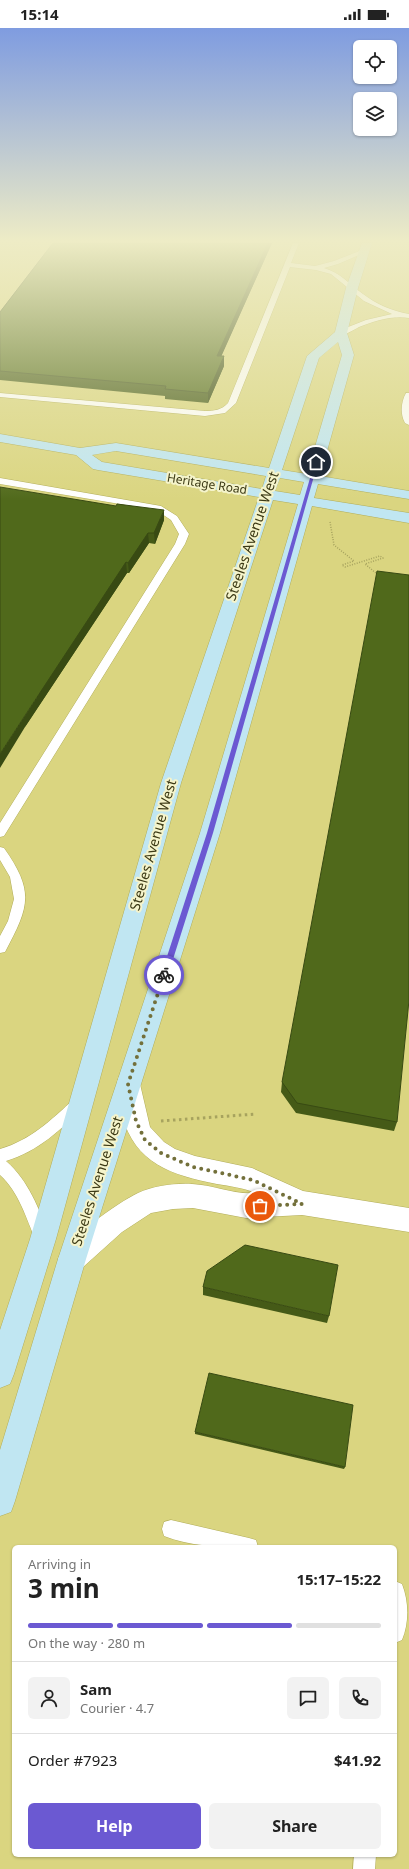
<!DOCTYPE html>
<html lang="en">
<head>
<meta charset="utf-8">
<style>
  :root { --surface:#fff; --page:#f2f2f2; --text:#222; --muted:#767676; --line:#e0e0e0; --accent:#6b59d2 }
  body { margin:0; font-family:"Noto Sans",sans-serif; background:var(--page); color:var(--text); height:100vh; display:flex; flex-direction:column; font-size:15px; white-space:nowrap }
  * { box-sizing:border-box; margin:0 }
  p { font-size:13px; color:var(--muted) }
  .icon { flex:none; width:22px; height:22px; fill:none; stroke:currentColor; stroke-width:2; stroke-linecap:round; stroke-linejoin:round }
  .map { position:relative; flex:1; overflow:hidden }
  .sheet { position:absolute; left:12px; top:1517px; width:385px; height:312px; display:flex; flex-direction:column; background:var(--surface); border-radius:6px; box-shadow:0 1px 3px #0004 }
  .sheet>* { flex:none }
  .controls { position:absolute; left:353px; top:12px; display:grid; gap:8px }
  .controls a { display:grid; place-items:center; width:44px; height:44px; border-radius:6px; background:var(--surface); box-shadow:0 1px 3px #0004; font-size:20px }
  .pin { position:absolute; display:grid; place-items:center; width:34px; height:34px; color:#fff; margin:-17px; border:2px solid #fff; border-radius:50%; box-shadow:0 1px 4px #0007 }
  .courier { position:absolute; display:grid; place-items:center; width:40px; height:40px; margin:-20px; border:3px solid #6b59d2; border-radius:50%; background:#fff; color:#222; box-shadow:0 1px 5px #0007 }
  .headline em { font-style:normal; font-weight:700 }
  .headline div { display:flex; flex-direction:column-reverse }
  .headline { display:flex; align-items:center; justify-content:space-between; height:68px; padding:0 16px }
  h1 { font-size:26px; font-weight:700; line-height:30px }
  .bar { display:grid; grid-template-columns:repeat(4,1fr); gap:6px 4px; align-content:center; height:48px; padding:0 16px }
  .bar i { height:5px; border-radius:3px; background:var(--line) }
  .bar .selected { background:var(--accent) }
  .bar p { grid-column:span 4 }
  .line { display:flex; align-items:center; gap:10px; padding:0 16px; border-top:1px solid var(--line) }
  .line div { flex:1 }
  .round { display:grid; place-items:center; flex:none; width:42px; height:42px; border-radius:6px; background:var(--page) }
  .action { display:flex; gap:8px; margin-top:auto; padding:8px 16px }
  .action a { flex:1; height:46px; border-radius:6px; background:var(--accent); color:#fff; font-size:16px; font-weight:700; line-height:46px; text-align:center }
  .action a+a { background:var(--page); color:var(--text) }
  .status { display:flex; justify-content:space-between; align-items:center; height:28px; padding:0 20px; background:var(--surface); direction:ltr }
  .status svg { height:11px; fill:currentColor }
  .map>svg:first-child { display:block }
</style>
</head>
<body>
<div class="status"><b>15:14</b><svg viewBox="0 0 49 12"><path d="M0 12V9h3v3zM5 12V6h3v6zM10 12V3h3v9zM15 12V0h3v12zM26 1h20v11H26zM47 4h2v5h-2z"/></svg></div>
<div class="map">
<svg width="409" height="1841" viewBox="0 0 409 1841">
  <rect width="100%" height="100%" fill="#dad580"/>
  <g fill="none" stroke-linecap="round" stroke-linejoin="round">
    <defs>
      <path id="lane" d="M293,215H299L291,235L315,238L334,233L362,222H366V224L338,236L324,240C341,245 349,256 363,266C376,276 392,283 409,286V290C393,287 374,293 359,299C353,302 345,308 338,307V303L366,292L392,286L364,273L331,246L316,242L290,239L236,375L225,385L205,388L0,369V365L205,383C214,383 222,382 228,375Z
        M406,365H409V397L405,395C400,386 401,374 406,365Z
        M0,450L161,478L177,488L189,506L185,516L4,808L0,809V795L175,516L179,506L171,492L156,482L0,456Z
        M0,819L4,820C35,864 29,879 5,924L0,925V908L8,893L14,871L10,849L0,832Z
        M79,1069L84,1071L86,1075L84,1079C60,1102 39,1123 6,1133C29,1153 38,1180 50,1208L48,1213L42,1215L36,1213C26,1190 19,1164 0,1147V1121C31,1112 51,1092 74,1071Z
        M171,1492L249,1510L256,1512L258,1519C226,1519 195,1520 164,1508L162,1501L164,1494Z
        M395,1553L402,1556C409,1574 409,1595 402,1612L395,1615Z
        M354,1827H376L375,1841H353Z"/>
      <path id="street" d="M128,1046L137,1049L140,1056L150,1099L164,1114L175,1121L195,1128L252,1140L303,1163L409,1180V1204L302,1187L246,1190L193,1180L173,1181L151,1185L122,1204L82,1240L72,1244L62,1240L58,1231C67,1211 117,1175 138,1165C153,1158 175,1155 192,1156C214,1157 234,1167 256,1165C244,1160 230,1158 217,1156C172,1147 135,1136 122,1087C119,1075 114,1060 119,1049Z"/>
      <path id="secondary" d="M362,215H372L358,260L347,305L354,327L320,448L409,463V471L318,456L314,470L409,485V495L312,478L220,805L86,1231L15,1473L11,1484L0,1488V1422L58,1231L200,805L298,476L273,472L181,755L56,1211L14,1346L10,1356L0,1360V1302L30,1211L161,755L259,469L98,442L93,441L76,427L0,414V406L80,420L116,415L269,440L307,328L335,304L346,260ZM338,314L342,327L307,446L282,442L319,330ZM116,423L266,448L262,461L102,434L92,427ZM280,450L304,454L300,467L275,463Z"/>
    </defs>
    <use href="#lane" stroke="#b2ad59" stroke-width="1"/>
    <use href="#street" stroke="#b2ad59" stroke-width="1"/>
    <use href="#secondary" stroke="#b2ad59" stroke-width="1"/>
    <path stroke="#a7a35e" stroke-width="1.5" stroke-dasharray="1 1.5" stroke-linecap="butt" d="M330,494L334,517L354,533L342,537L345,539L380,528L383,530L365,536L377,546"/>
    <path stroke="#a7a35e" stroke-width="3" stroke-dasharray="2.5 3.5" stroke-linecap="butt" d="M161,1093L256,1086"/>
    <use href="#lane" fill="#fff" fill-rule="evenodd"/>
    <use href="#street" fill="#fff" fill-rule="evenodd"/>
    <use href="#secondary" fill="#c0e6f2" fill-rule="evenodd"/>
  </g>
  <path fill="#455a17" d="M53,215H272L221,328L224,338L208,375L165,371V368L0,352V284Z
    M116,478L164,492L155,516L149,515L129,545H127L25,699Z
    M282,1054L397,1094L394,1103L296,1085L281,1064Z
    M203,1259L329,1288L327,1295L203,1267Z
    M195,1404L345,1439L344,1441L195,1406Z"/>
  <path fill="#384a13" d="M268,215H272L217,338V328Z
    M224,328V338L208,375V365Z
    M164,482V492L155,516L154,505Z
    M148,505L149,515L129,545L128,535Z
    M126,534L127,545L25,699L0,740V726L24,689Z"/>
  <path fill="#50691b" stroke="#384a13" d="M53,215H268L217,328H224L208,365L165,361L166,358L0,343V284Z
    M0,459L116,478L117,476L164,482L154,505H148L128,535L126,534L24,689L0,726Z
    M377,543L409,547V972L397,1094L297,1075L282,1054Z
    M245,1217L338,1237L329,1288L203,1259L207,1243Z
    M209,1345L353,1377L345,1439L195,1404Z"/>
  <linearGradient id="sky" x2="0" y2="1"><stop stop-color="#7f9ce0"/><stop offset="0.45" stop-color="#eeecc6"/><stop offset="1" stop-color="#eeecc6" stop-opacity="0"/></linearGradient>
  <rect width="409" height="473" fill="url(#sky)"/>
  <path fill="#6b59d2" d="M315,433L318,434L213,805L168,947L164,950L161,947L207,805Z"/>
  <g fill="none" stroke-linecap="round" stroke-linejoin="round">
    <path stroke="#73703b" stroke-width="4" stroke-dasharray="0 7.2" d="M164,947L128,1056L136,1093L145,1112L161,1125L193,1139L253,1152L302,1176L260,1178"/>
  </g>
  <g text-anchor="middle" stroke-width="4" stroke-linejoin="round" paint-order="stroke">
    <g font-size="12" fill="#3c3a16" stroke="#f5f4cb">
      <text transform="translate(207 456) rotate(9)" y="4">Heritage Road</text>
    </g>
    <g font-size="14" fill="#3c3a16" stroke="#f5f4cb">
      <text transform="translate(252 508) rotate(-71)" y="5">Steeles Avenue West</text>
      <text transform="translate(153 817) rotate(-74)" y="5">Steeles Avenue West</text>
      <text transform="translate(97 1153) rotate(-72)" y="5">Steeles Avenue West</text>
    </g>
  </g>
</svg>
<div class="controls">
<a><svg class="icon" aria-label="locate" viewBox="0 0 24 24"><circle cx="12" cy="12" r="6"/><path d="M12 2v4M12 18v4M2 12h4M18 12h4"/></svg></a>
<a><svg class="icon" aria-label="layers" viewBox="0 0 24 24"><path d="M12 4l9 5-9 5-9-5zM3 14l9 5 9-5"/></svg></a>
</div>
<div class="pin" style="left:260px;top:1178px;background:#ea580c"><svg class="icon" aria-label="bag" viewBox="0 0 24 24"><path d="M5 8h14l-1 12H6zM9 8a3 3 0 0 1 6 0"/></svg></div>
<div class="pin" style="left:316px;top:434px;background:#1f2937"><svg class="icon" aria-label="home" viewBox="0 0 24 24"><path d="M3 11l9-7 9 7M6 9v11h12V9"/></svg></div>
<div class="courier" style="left:164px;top:947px"><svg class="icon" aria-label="bike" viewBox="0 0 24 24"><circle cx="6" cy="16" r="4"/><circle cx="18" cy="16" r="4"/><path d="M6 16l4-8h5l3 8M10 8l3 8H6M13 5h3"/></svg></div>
<section class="sheet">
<div class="headline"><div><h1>3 min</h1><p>Arriving in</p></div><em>15:17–15:22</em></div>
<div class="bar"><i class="selected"></i><i class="selected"></i><i class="selected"></i><i></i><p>On the way · 280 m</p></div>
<div class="line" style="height:72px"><a class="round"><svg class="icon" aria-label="person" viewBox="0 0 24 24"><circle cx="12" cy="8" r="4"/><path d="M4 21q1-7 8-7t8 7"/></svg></a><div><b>Sam</b><p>Courier · 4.7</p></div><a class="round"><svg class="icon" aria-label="chat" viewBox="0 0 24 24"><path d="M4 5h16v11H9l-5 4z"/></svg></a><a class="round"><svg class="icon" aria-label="phone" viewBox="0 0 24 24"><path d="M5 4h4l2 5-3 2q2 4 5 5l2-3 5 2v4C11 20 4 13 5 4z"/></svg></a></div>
<div class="line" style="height:52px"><div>Order #7923</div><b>$41.92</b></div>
<div class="action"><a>Help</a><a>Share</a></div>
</section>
</div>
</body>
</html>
